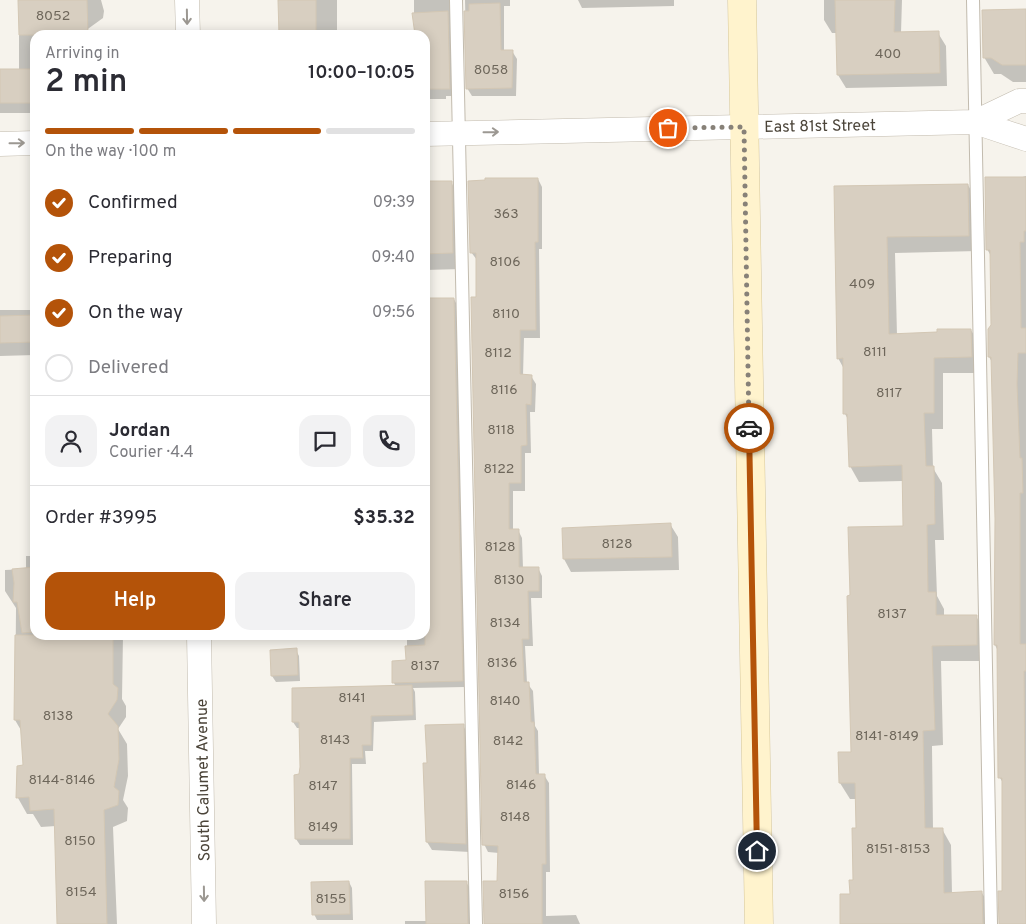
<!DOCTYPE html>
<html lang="en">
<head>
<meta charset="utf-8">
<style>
  :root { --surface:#fff; --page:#f2f2f3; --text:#2b2b33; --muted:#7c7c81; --line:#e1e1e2; --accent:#b45309 }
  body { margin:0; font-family:Overpass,sans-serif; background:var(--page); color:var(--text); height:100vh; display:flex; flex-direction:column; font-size:19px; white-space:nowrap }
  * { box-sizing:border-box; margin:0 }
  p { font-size:16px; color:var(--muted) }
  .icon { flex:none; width:28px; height:28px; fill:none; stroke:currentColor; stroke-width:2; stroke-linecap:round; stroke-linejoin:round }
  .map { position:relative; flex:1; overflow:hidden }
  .side { position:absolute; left:30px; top:30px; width:400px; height:610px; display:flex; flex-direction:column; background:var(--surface); border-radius:15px; box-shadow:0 2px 12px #0003 }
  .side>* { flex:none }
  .pin { position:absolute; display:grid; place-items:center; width:42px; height:42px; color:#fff; margin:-21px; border:2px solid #fff; border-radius:50%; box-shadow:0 1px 5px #0007 }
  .courier { position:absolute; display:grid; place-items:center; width:50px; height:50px; margin:-25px; border:4px solid #b45309; border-radius:50%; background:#fff; color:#222; box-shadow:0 1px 6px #0007 }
  .headline em { font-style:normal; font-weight:600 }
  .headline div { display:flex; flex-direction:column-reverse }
  .headline { display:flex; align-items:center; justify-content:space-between; height:85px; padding:0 15px }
  h1 { font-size:32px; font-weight:600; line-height:38px }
  .bar { display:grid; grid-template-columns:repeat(4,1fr); gap:8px 5px; align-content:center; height:60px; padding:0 15px }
  .bar i { height:6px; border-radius:4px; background:var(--line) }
  .bar .active { background:var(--accent) }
  .bar p { grid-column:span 4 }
  .line { display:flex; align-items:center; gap:12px; padding:0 15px; border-top:1px solid var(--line) }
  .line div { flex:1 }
  .round { display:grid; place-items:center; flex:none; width:52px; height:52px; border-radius:15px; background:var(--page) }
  ol { padding:0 15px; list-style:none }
  li { display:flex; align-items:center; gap:15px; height:55px }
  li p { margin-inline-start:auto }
  li .icon { padding:5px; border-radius:50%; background:var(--accent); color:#fff; stroke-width:4 }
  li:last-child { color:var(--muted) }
  li i { width:28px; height:28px; border:2px solid var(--line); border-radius:50% }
  .cta { display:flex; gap:10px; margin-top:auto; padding:10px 15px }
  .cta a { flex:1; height:58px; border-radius:15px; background:var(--accent); color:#fff; font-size:20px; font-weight:600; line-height:58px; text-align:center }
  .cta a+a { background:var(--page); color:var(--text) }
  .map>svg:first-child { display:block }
</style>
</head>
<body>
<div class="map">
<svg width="1026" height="924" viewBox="0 0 1026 924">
  <rect width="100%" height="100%" fill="#f6f3ec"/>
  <path fill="#0003" d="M19,0H101L104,11L103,18L85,31L88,35H35V113H0V70H19Z
    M279,0H337V35H280Z
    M414,0H464L456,1L453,96H446V99H425V35H414Z
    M465,0H510V6H504V51H512L517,59L516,96H472L467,88Z
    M578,0H674V6L582,8Z
    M824,0H902L901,33H938L946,46L947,86L846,88L838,75L837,33H832L824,20Z
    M1026,10V82H1013L1001,74H994L984,57Z
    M1026,176V924H1000L1003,892V783L1000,778L998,651L995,645L997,519L992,362L989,357L992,326L991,256L987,249L1019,178Z
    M538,179L542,187V249H539L540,338H524L523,376H531L536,384L535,412H530L531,453H525V491H513V530H518L522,538L523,568H538L542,576V598H531L533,646H525L527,683L533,691L535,726L538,731L539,775H544L549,783L550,872H546V916L576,915L580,924H485L499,882V853L488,852L484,844L477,260L471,252Z
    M451,182L460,198L462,269L425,270V183Z
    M968,185L977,201L978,251L895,253L897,335L971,330L980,346V373H943V429H932L933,468L942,483L944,540H935L937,596L944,609V616H976L985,632L986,661H941L943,745L932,746L933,829H942L951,845L952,894L982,893L991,908V924H843L854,881L857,829V799H850L840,783L852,753V597L904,527L903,481L859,482L850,466L849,421L845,414L844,369L838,358L835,187Z
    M425,299H454L457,305L465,687L413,688L415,692L416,720L374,722L373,751H365L366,764H352L353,845H300L296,839L301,767L300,728H297L293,722L396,687L394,683L407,661V635H425Z
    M0,310H35V355L0,356Z
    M670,524L678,537L679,570L571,572L564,559Z
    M26,556H35V635H123L122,699L126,706V717L118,729L127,744L128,776L123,800L128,808L127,821L113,827L117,924H59L56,826L41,827L33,814H27L18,798L24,766L22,732L15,720L16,608L5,591V570L26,569Z
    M296,650L299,656L300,681L276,682L272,676L271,651Z
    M463,725L467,733L470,852L432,850L427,842Z
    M349,882L352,888L353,920H317L314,914Z
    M466,882L471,890L472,924H405V921H427Z"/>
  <path fill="#d8cfc1" stroke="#d3c7b4" d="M18,0H87L88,35H19Z
    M278,0H316V35H279Z
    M835,0H895L894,32L939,31L940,73L837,75Z
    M500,3L501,50H513L512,88L466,89L464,11H469V4Z
    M1026,9V65H1002L991,58H983L982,10Z
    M448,11L450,89H425V35H415L412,13Z
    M0,69H35V103H0Z
    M985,177H1026V231H1024V242H1020L1021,328H1026V353H1018L1017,384L1020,458H1022L1023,493H1020V644H1026V671H1024L1026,924H999L998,891H1002V778H998L997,645H994L995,519L991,357H988V329L991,325L990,250H986Z
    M485,178H538V242H535L536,330H520V374L532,375L531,405L526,404L527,445L521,446V483H509V529H519V567H539V591H528L529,639H522L524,682H529L531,722H534L536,774H545L546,864H542V924H484L483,881H497L498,846L482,845L471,297H476V253H470L468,181L485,180Z
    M425,181H452L453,253L425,254Z
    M968,184L969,236L887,237L889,334L937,332V329H971L972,357L934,358V413H924L926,466H934L935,524L927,525L928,592H936V615H977V645L932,646L935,730L923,731L925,828H943L944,893L982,891L983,924H840V894H850L849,880H853L852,828H856L855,783H839L838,752H851L847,596L850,595L848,527L903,526L902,465L849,467L847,414H843V358L837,359L834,186Z
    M425,298H454L463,681L392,683V661L406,660L405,646L425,645Z
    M35,315V342L0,343V316Z
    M671,523L672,557L563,559L562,528Z
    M35,567V632L22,633L17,602H13L14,583L12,569Z
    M15,635H113V684L118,688L117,700L108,714L118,726L119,759L114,787L119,791L118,805L104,810L107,924H57L54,809L30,811L29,797L16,798L17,766L23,765L20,720H14Z
    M297,648L298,675L271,676L270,650Z
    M412,685L413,715L371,716V745H362L363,758H350V839H295L294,775L299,774L300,767L299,722H292V688Z
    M464,724L466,844L426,842L423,763H427L425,725Z
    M349,881L350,914L312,915L311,882Z
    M425,881H467L468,924H426Z"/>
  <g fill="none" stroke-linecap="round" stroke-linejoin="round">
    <defs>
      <path id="lane" d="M456,0L476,924
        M973,0L991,924"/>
      <path id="street" d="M187,0L188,35
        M975,122L1019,101H1026
        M425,134L975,122L1026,139
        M0,144L35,143
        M199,635L204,924"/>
      <path id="secondary" d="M742,0L759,924"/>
    </defs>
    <use href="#lane" stroke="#c2bbae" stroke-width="14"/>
    <use href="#street" stroke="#c2bbae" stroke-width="25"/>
    <use href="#secondary" stroke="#d6c79b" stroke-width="29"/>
    <use href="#lane" stroke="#fff" stroke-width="12"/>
    <use href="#street" stroke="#fff" stroke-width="24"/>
    <use href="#secondary" stroke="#fff3cd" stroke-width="28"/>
  </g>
  <defs><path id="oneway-shaft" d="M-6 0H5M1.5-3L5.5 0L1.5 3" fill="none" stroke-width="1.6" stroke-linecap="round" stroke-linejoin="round" transform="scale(1.25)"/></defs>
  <g stroke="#9c9892">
    <use href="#oneway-shaft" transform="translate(187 17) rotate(89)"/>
    <use href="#oneway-shaft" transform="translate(491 132) rotate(-1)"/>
    <use href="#oneway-shaft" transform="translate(17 143) rotate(-1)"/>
    <use href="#oneway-shaft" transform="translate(204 894) rotate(89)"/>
  </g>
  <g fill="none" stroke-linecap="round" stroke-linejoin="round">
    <path stroke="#878178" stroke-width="5" stroke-dasharray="0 9" d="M668,128L744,127L749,428"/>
    <path stroke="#b45309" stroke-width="6" d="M749,428L757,851"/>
  </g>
  <g text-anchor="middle" stroke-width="5" stroke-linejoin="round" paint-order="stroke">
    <g font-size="14" fill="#6e675b">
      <text x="53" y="20">8052</text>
      <text x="888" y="58">400</text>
      <text x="491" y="74">8058</text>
      <text x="506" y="218">363</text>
      <text x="505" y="266">8106</text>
      <text x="862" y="288">409</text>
      <text x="506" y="318">8110</text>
      <text x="875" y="356">8111</text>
      <text x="498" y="357">8112</text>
      <text x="504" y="394">8116</text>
      <text x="889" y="397">8117</text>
      <text x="501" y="434">8118</text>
      <text x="499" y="473">8122</text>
      <text x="617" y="548">8128</text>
      <text x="500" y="551">8128</text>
      <text x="509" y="584">8130</text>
      <text x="892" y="618">8137</text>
      <text x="505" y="627">8134</text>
      <text x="502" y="667">8136</text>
      <text x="425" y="670">8137</text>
      <text x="352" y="702">8141</text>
      <text x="505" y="705">8140</text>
      <text x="58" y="720">8138</text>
      <text x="887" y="740">8141-8149</text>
      <text x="335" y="744">8143</text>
      <text x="508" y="745">8142</text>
      <text x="62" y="784">8144-8146</text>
      <text x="521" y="789">8146</text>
      <text x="323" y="790">8147</text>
      <text x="515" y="821">8148</text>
      <text x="323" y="831">8149</text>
      <text x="80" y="845">8150</text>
      <text x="898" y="853">8151-8153</text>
      <text x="81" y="896">8154</text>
      <text x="514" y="898">8156</text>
      <text x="331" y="903">8155</text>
    </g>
    <g font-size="16" fill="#4b4439" stroke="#fff">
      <text transform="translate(820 125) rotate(-1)" y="6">East 81st Street</text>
      <text transform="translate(202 780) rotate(-91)" y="6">South Calumet Avenue</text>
    </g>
  </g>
</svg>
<div class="pin" style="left:668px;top:128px;background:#ea580c"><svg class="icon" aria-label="bag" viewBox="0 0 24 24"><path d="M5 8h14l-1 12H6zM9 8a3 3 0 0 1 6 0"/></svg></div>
<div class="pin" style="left:757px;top:851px;background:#1f2937"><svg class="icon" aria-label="home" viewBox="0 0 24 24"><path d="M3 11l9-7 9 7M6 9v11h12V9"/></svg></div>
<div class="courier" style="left:749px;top:428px"><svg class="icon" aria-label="car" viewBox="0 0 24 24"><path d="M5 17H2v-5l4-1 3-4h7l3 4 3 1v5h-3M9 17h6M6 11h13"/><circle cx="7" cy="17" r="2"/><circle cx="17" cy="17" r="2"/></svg></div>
<section class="side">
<div class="headline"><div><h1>2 min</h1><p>Arriving in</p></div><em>10:00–10:05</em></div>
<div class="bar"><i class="active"></i><i class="active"></i><i class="active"></i><i></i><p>On the way · 100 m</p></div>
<ol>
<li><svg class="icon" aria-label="check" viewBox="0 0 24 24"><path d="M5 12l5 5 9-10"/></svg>Confirmed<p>09:39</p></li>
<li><svg class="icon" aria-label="check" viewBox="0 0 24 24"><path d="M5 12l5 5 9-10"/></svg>Preparing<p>09:40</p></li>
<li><svg class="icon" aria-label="check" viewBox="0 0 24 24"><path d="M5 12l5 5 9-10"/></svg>On the way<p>09:56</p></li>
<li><i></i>Delivered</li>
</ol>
<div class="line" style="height:90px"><a class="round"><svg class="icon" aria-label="person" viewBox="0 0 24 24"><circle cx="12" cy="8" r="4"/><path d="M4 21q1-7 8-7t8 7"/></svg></a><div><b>Jordan</b><p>Courier · 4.4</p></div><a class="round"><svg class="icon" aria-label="chat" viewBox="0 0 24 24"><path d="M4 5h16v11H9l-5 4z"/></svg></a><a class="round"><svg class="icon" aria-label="phone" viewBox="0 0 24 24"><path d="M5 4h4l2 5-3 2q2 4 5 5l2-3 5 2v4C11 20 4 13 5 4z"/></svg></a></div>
<div class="line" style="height:65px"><div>Order #3995</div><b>$35.32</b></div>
<div class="cta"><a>Help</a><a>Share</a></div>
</section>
</div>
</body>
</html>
